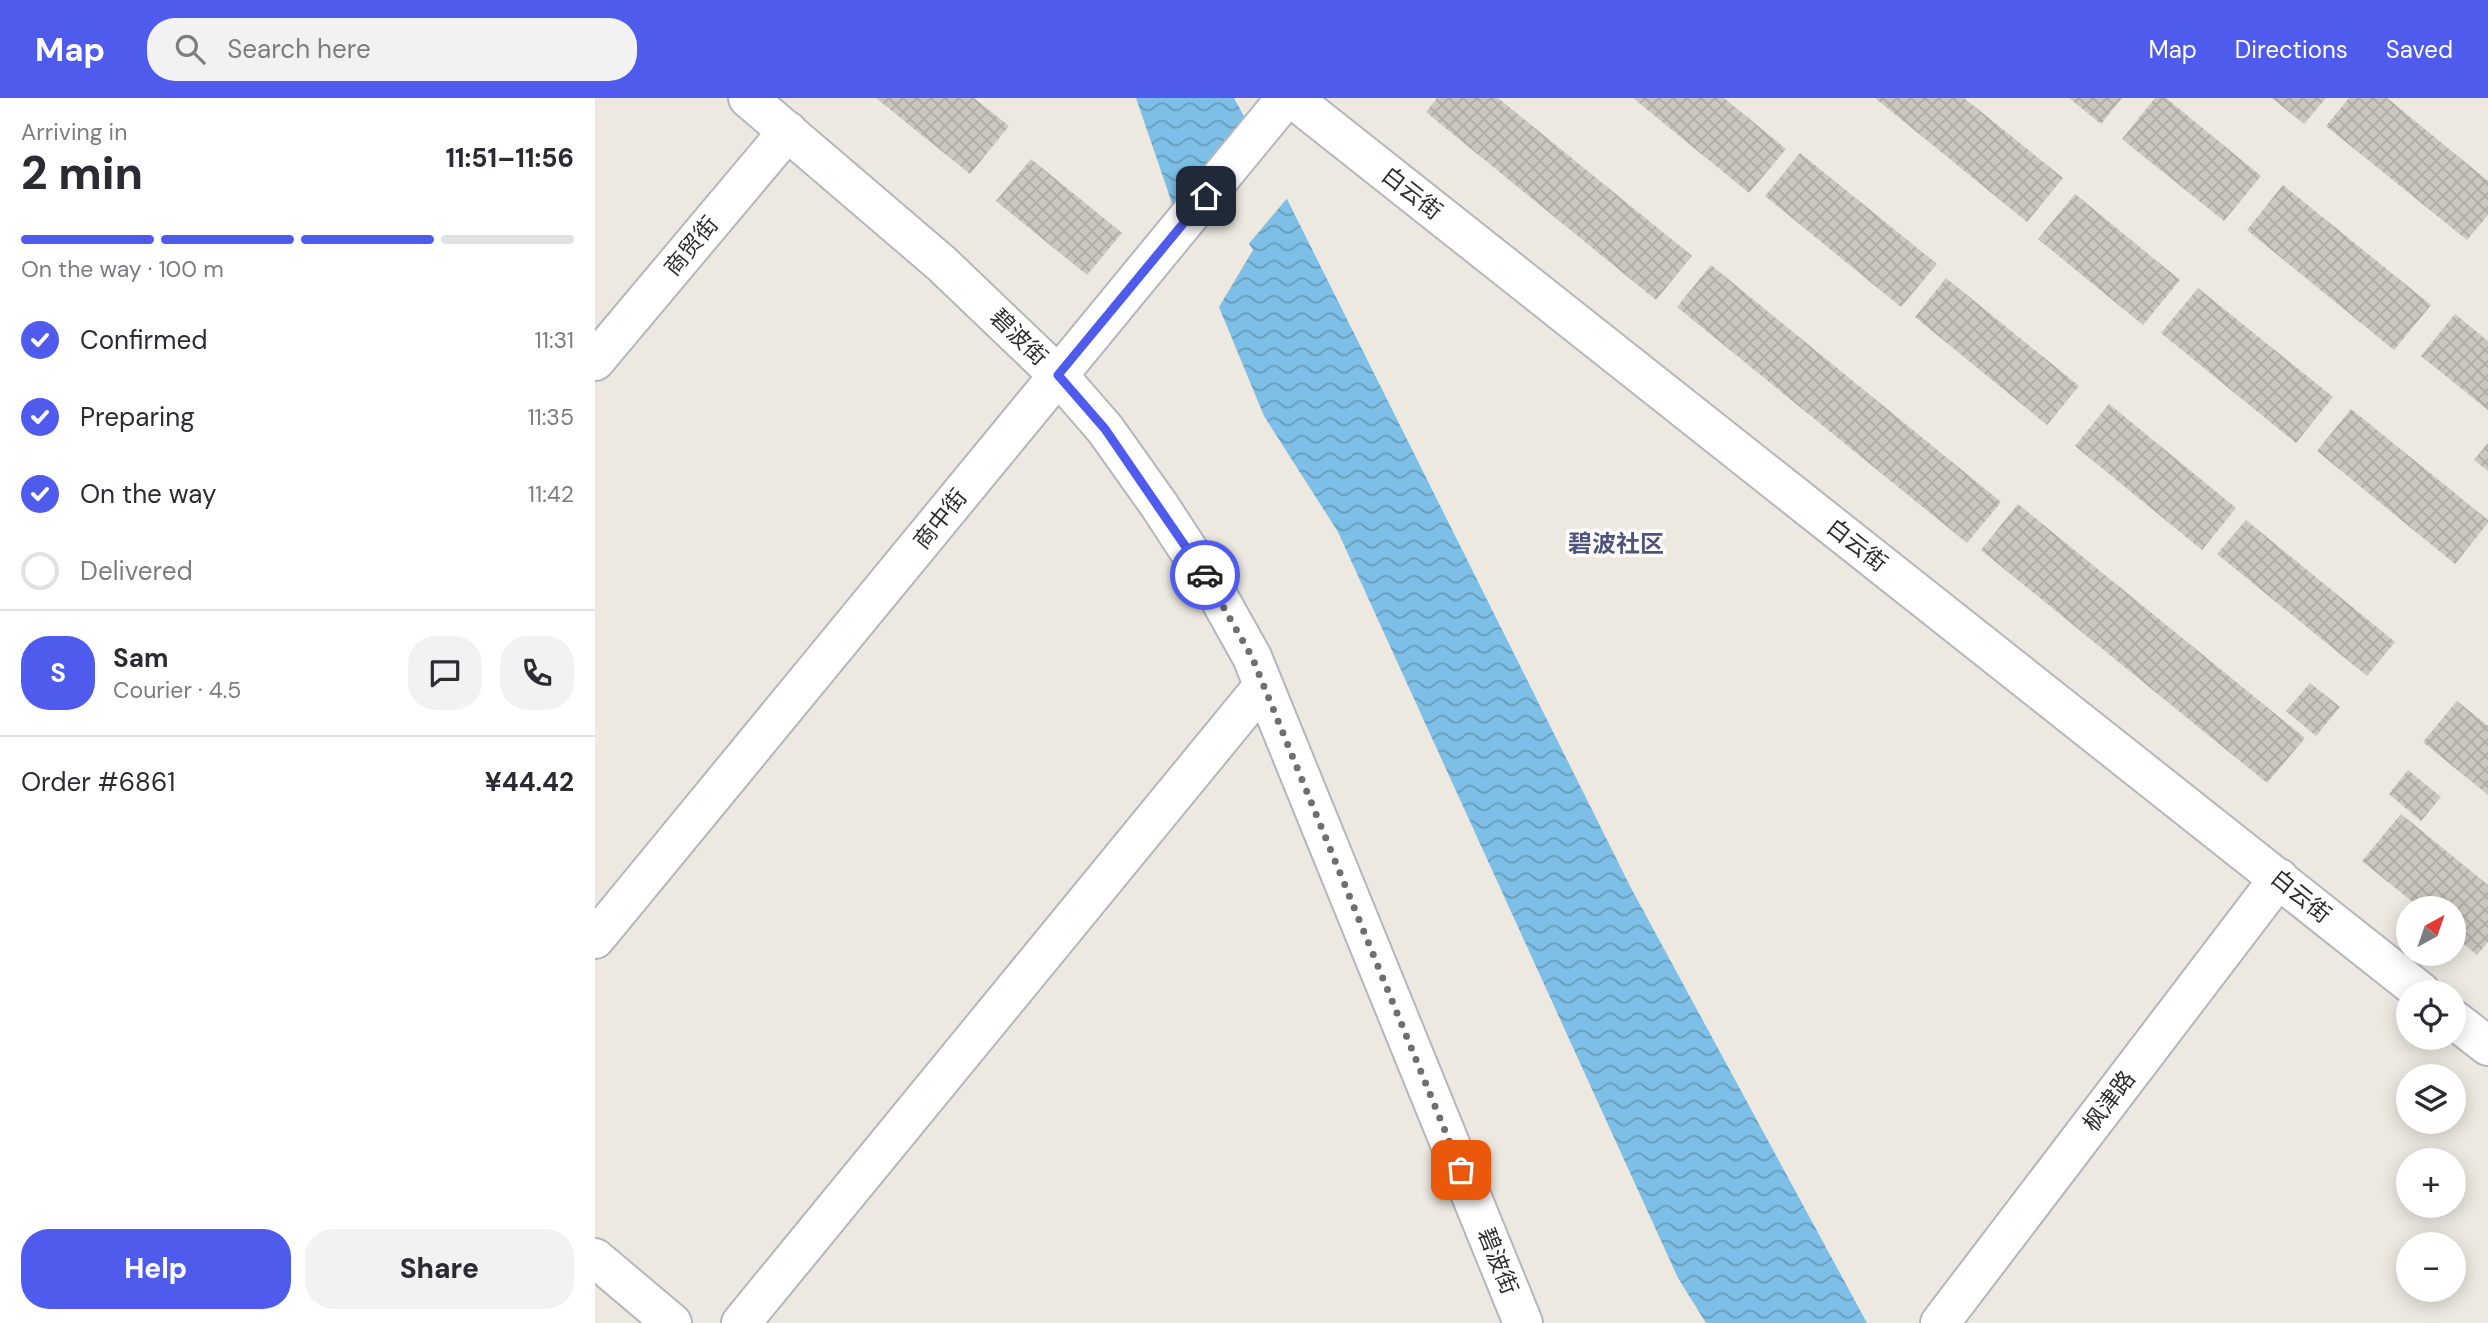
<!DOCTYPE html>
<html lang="en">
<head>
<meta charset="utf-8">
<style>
  :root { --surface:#fff; --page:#f2f2f3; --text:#2b2b33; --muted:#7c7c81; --line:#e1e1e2; --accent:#4f5bed }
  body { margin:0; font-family:"DM Sans","Noto Sans SC",sans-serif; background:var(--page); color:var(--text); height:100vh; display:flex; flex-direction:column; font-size:26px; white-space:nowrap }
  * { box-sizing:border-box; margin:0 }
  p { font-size:23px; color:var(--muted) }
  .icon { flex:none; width:38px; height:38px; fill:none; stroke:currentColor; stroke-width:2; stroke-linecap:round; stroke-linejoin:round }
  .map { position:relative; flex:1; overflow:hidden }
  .sheet { display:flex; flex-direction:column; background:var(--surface); width:595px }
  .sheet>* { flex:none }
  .needle { width:46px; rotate:40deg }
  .buttons { position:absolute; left:1801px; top:798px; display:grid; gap:14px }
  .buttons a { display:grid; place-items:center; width:70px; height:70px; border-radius:50%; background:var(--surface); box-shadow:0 4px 18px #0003; font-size:35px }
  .pin { position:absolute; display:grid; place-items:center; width:60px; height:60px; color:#fff; margin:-30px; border-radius:14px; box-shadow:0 4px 10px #0006 }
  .courier { position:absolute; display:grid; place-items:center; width:70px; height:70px; margin:-35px; border:5px solid #4f5bed; border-radius:50%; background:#fff; color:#222; box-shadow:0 2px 9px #0007 }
  .overview em { font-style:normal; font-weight:800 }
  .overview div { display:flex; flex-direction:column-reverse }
  .overview { display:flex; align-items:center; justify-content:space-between; height:119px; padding:0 21px }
  h1 { font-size:46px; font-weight:800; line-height:52px }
  .bar { display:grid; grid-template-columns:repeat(4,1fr); gap:10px 7px; align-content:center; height:84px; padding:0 21px }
  .bar i { height:9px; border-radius:5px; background:var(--line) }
  .bar .selected { background:var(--accent) }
  .bar p { grid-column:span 4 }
  .line { display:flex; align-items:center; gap:18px; padding:0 21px; border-top:2px solid var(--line) }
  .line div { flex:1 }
  .round { display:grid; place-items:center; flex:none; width:74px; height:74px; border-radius:28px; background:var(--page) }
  ol { padding:0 21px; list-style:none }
  li { display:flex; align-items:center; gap:21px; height:77px }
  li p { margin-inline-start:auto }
  li .icon { padding:7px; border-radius:50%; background:var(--accent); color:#fff; stroke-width:4 }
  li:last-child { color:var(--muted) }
  li i { width:38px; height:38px; border:4px solid var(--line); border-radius:50% }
  .primary-button { display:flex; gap:14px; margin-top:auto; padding:14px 21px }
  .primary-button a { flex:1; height:80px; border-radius:28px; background:var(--accent); color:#fff; font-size:28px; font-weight:800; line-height:80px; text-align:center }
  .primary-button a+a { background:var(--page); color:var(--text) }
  header { display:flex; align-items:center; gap:42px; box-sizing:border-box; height:98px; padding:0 35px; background:var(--accent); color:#fff }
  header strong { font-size:33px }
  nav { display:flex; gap:38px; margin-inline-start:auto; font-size:24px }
  .search { width:490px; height:63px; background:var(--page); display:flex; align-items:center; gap:18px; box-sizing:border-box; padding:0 24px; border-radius:28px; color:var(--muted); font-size:26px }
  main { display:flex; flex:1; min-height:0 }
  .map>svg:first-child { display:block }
</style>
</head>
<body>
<header>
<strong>Map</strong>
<div class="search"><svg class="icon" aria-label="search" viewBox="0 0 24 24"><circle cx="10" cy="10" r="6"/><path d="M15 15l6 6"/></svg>Search here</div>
<nav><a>Map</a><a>Directions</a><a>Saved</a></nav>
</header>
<main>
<section class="sheet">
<div class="overview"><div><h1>2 min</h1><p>Arriving in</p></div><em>11:51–11:56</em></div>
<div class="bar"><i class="selected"></i><i class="selected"></i><i class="selected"></i><i></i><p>On the way · 100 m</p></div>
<ol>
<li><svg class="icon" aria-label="check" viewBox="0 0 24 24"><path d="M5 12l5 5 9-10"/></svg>Confirmed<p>11:31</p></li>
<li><svg class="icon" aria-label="check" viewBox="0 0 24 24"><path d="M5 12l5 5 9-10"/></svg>Preparing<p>11:35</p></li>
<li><svg class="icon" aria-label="check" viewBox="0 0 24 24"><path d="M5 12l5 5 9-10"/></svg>On the way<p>11:42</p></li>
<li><i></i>Delivered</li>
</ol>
<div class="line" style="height:126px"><b class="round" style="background:var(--accent);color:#fff">S</b><div><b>Sam</b><p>Courier · 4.5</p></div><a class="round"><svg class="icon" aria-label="chat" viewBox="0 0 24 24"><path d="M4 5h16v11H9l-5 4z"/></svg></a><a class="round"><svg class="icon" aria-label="phone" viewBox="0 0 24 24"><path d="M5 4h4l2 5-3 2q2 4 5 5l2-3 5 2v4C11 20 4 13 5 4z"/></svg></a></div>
<div class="line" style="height:91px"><div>Order #6861</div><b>¥44.42</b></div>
<div class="primary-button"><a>Help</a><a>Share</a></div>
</section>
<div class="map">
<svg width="1893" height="1225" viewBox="0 0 1893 1225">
  <defs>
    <pattern id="water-waves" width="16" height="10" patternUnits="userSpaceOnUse" patternTransform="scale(1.75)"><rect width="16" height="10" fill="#7dbfe6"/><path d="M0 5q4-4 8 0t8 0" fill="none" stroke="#679cbb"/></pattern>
    <pattern id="building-cross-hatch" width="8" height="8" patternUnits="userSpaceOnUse" patternTransform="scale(1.75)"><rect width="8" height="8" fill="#c9c7bf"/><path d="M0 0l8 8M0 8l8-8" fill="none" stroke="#adaba4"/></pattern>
  </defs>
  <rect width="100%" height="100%" fill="#ede9e1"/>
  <path fill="url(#water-waves)" d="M541,0H639L666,49L1036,790L1272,1225H1111L1083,1180L743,434L669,318L624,209L658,152L611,77L579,111Z"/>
  <path fill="#ede9e1" d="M669,47L694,98L652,148L613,80Z"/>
  <path fill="url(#building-cross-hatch)" d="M281,0H379L414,28L375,76Z
    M842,0H903L1097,158L1061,202L831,14Z
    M1038,0H1129L1191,51L1154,95Z
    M1280,0H1369L1468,80L1432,124Z
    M1474,0H1527L1506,26Z
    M1560,0H1571L1666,78L1629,123L1527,41Z
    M1677,0H1731L1709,26Z
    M1754,0H1792L1893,83V117L1872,142L1731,28Z
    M1205,55L1342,166L1306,209L1170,98Z
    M436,61L527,135L492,177L401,103Z
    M1688,87L1836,207L1799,252L1652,132Z
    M1480,96L1585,182L1548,227L1443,141Z
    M1116,167L1406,404L1372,445L1082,209Z
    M1351,180L1484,288L1452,327L1320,219Z
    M1603,190L1738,299L1701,345L1566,235Z
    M1860,216L1893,243V312L1826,258Z
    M1514,306L1641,410L1607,452L1480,348Z
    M1756,311L1893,422V425L1860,466L1722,353Z
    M1893,345V373L1879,362Z
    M1423,406L1710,640L1672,685L1386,452Z
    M1651,422L1800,544L1772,578L1622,456Z
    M1715,585L1745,609L1721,638L1691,613Z
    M1862,603L1893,628V697L1828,644Z
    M1813,672L1846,699L1826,723L1794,696Z
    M1806,716L1893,787V844L1882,857L1858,837V810H1825L1767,763Z"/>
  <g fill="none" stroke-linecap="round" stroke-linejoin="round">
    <defs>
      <path id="minor" d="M153,0L347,166L463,277L510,331L564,407L619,491L657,559L928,1225
        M697,0L1826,894
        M0,263L193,33
        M0,841L691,0
        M1858,921L1893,948
        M0,1160L77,1225
        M146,1225L668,588
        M1345,1225L1684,780"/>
    </defs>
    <use href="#minor" stroke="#b4b6bf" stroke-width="42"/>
    <use href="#minor" stroke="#fff" stroke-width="38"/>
  </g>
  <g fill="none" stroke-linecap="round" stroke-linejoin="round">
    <path stroke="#706f6c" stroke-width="7" stroke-dasharray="0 12.6" d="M610,477L657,559L866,1072"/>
    <path stroke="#4f5bed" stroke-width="9" d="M610,477L510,331L463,277L611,98"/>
  </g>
  <g text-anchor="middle" stroke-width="7" stroke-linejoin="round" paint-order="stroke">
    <g font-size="23" fill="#2d2d2d" stroke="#fff">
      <text transform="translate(817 95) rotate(38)" y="8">白云街</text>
      <text transform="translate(96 148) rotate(-50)" y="8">商贸街</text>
      <text transform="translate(424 239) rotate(44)" y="8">碧波街</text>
      <text transform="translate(345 421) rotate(-51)" y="8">商中街</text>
      <text transform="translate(1262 447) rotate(38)" y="8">白云街</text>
      <text transform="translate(1706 798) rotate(39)" y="8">白云街</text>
      <text transform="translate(1514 1003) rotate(-53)" y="8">枫津路</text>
      <text transform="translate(903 1163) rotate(68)" y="8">碧波街</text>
    </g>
    <g font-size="24" font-weight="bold" fill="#50537b" stroke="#fff">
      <text x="1021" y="454">碧波社区</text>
    </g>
  </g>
</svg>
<div class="buttons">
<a><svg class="needle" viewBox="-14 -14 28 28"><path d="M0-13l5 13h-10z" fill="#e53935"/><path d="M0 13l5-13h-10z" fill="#7c7c81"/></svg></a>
<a><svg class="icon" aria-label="locate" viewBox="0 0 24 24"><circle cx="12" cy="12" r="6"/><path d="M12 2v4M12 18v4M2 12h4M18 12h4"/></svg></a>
<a><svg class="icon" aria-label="layers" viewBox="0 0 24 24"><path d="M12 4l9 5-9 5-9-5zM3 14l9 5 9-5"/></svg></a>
<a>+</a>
<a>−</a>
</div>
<div class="pin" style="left:866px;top:1072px;background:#ea580c"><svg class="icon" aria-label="bag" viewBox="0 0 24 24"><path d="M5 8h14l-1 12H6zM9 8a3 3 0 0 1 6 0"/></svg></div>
<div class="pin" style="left:611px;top:98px;background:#1f2937"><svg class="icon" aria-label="home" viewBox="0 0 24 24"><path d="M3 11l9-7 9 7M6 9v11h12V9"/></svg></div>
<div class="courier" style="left:610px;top:477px"><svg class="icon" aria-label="car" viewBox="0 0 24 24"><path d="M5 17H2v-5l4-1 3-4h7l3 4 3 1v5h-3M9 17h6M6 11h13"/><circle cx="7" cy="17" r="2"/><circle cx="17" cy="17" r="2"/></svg></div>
</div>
</main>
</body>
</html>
